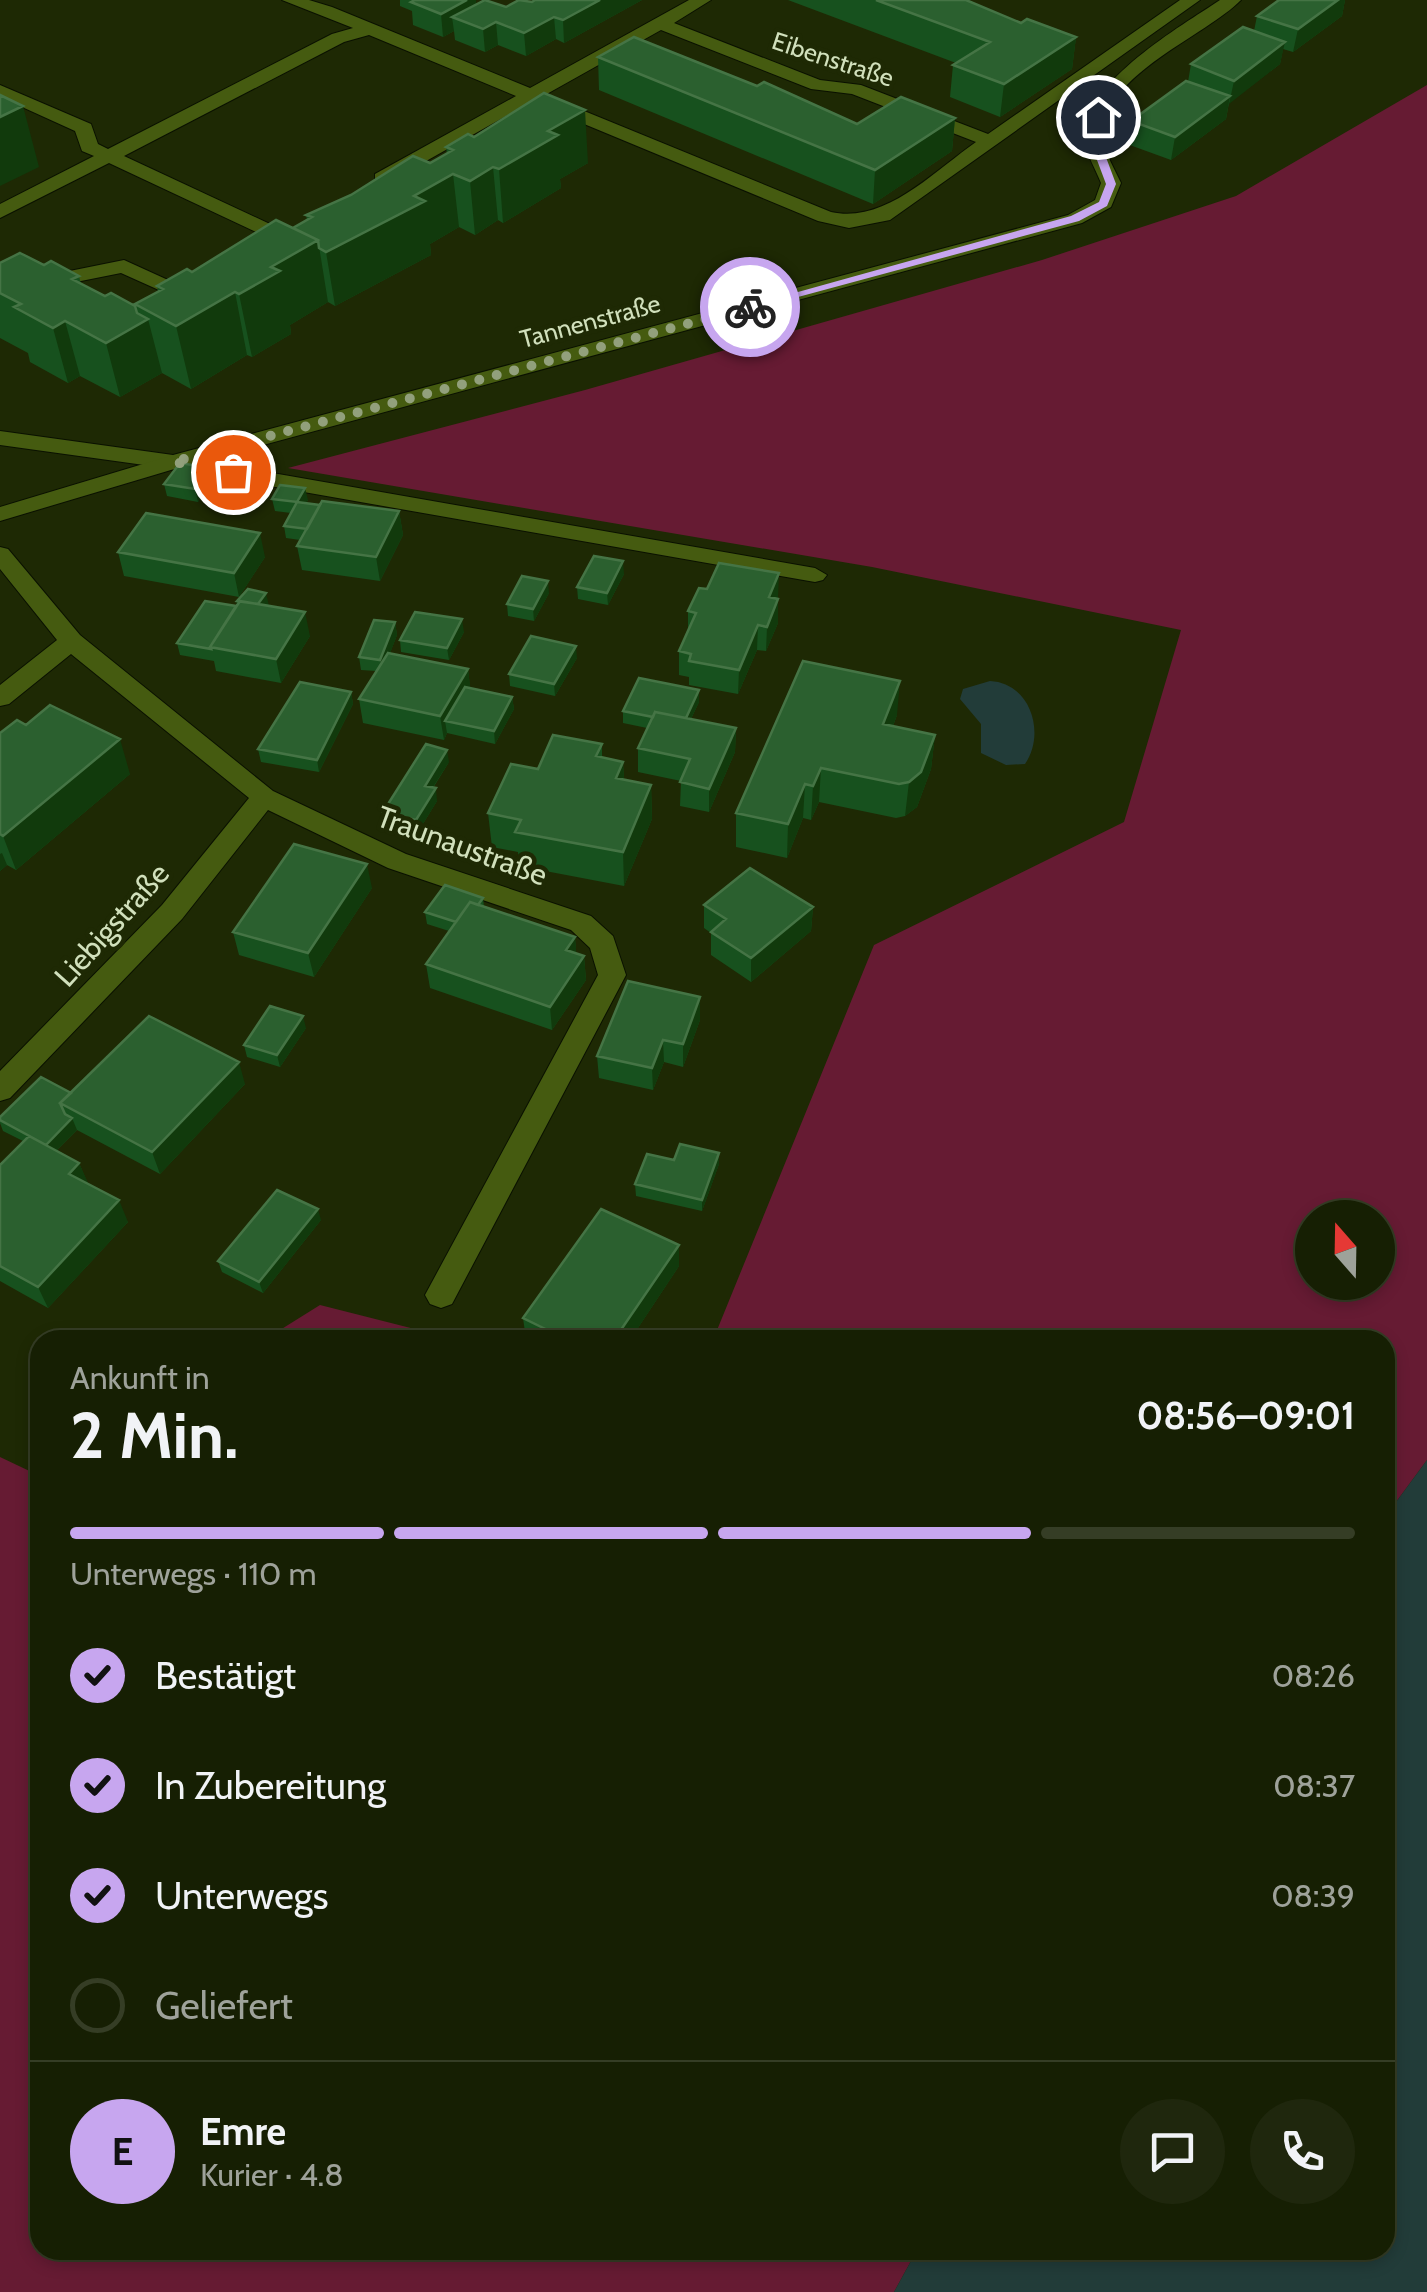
<!DOCTYPE html>
<html lang="de">
<head>
<meta charset="utf-8">
<style>
  :root { --surface:#161f03; --page:#1f270d; --text:#f1f3f6; --muted:#9ea29a; --line:#353d25; --accent:#c7a6ef }
  body { margin:0; font-family:Cabin,sans-serif; background:var(--page); color:var(--text); height:100vh; display:flex; flex-direction:column; font-size:38px; white-space:nowrap }
  * { box-sizing:border-box; margin:0 }
  p { font-size:32px; color:var(--muted) }
  .icon { flex:none; width:55px; height:55px; fill:none; stroke:currentColor; stroke-width:2; stroke-linecap:round; stroke-linejoin:round }
  .map { position:relative; flex:1; overflow:hidden }
  .panel { position:absolute; left:30px; top:1330px; width:1365px; height:930px; display:flex; flex-direction:column; background:var(--surface); border-radius:30px; box-shadow:0 5px 15px #0003,0 0 0 2px var(--line) }
  .panel>* { flex:none }
  .needle { width:65px; rotate:340deg }
  .fabs { position:absolute; left:1295px; top:1200px; display:grid; gap:20px }
  .fabs a { display:grid; place-items:center; width:100px; height:100px; border-radius:50%; background:var(--surface); box-shadow:0 5px 15px #0003,0 0 0 2px var(--line); font-size:50px }
  .pin { position:absolute; display:grid; place-items:center; width:85px; height:85px; color:#fff; margin:-42px; border:5px solid #fff; border-radius:50%; box-shadow:0 2px 10px #0007 }
  .courier { position:absolute; display:grid; place-items:center; width:100px; height:100px; margin:-50px; border:8px solid #c7a6ef; border-radius:50%; background:#fff; color:#222; box-shadow:0 2px 12px #0007 }
  .headline em { font-style:normal; font-weight:700 }
  .headline div { display:flex; flex-direction:column-reverse }
  .headline { display:flex; align-items:center; justify-content:space-between; height:170px; padding:0 40px }
  h1 { font-size:65px; font-weight:700; line-height:75px }
  .bar { display:grid; grid-template-columns:repeat(4,1fr); gap:15px 10px; align-content:center; height:120px; padding:0 40px }
  .bar i { height:12px; border-radius:8px; background:var(--line) }
  .bar .active { background:var(--accent) }
  .bar p { grid-column:span 4 }
  .line { display:flex; align-items:center; gap:25px; padding:0 40px; border-top:2px solid var(--line) }
  .line div { flex:1 }
  .round { display:grid; place-items:center; flex:none; width:105px; height:105px; border-radius:52px; background:var(--page) }
  ol { padding:0 40px; list-style:none }
  li { display:flex; align-items:center; gap:30px; height:110px }
  li p { margin-inline-start:auto }
  li .icon { padding:10px; border-radius:50%; background:var(--accent); color:#111; stroke-width:4 }
  li:last-child { color:var(--muted) }
  li i { width:55px; height:55px; border:5px solid var(--line); border-radius:50% }
  .map>svg:first-child { display:block }
</style>
</head>
<body>
<div class="map">
<svg width="1427" height="2292" viewBox="0 0 1427 2292">
  <rect width="100%" height="100%" fill="#1e2904"/>
  <path fill="#661b33" fill-rule="evenodd" d="M1427,85V1460L1385,1517V1340H713L874,945L1124,822L1181,630L872,567L288,468L585,390L1042,260L1236,196ZM1312,1218H1378V1282H1312Z
    M320,1305L458,1340H264Z
    M0,1457L40,1476V2250H917L894,2292H0Z"/>
  <path fill="#223c39" d="M990,681C1031,683 1046,734 1025,764L1006,765L981,753V724L960,699L963,689Z
    M1427,1460V2292H894L917,2250H1385V1517Z"/>
  <g fill="none" stroke-linecap="round" stroke-linejoin="round">
    <defs>
      <path id="lane" d="M282,0H309L332,7L530,88L689,0H711L674,23L820,80L861,85L988,134L1180,0H1200L890,220L849,228L818,221L531,102L389,182H375V174L516,96L369,35L344,42L124,156L287,232V240H273L109,163L0,218V204L94,156L82,151L75,131L0,97V85L91,124L98,144L108,149L332,34L353,28ZM661,30L811,89L852,94L976,142C933,172 885,224 831,212L545,95Z
        M1220,0H1241C1205,37 1097,77 1104,139C1105,154 1115,170 1121,183L1111,207L1082,223L204,461L815,568L827,575L823,580L815,582L173,469L0,445V431L173,455L1068,215L1095,200L1101,183C1096,170 1086,154 1085,140C1080,84 1180,27 1220,0Z
        M124,260L179,285L194,279L204,285L179,299L121,273L31,291L0,303V289L25,280Z"/>
      <path id="street" d="M173,455L181,457L184,462L181,467L0,521V507Z
        M0,547L8,549L80,635L273,791L406,854L591,916L613,936L626,975L452,1304L441,1308L430,1304L425,1295L598,975L590,948L571,930L388,868L268,810L182,919L10,1098L0,1101V1071L162,905L249,798L71,654L9,704L0,706V685L57,640L0,569Z"/>
    </defs>
    <use href="#lane" stroke="#0a1100" stroke-width="2"/>
    <use href="#street" stroke="#0a1100" stroke-width="2"/>
    <use href="#lane" fill="#455b10" fill-rule="evenodd"/>
    <use href="#street" fill="#455b10" fill-rule="evenodd"/>
  </g>
  <path fill="#17511e" d="M400,0H476V5L506,7L535,0H642L564,43L556,39L526,56L498,45L485,52L455,40L454,31L443,37L413,25L412,11L400,6Z
    M788,0H966L1021,23L1076,37L1072,69L1000,117L950,97L953,65L956,63Z
    M1279,0H1345L1342,16L1293,52L1283,49L1280,64L1229,103L1226,119L1171,160L1127,144L1131,121L1188,82L1191,64L1254,31L1257,16Z
    M598,57L757,86L857,124L955,118L952,151L873,204L599,90Z
    M474,137L588,163L560,179L561,188L503,223L498,220L475,235L459,227L430,244L431,255L335,306L328,302L290,325L291,334L252,357L247,355L191,389L162,373L120,397L80,376L68,383L30,362L28,353L0,338V263L44,265L79,276L81,284L105,296L135,306L158,292L157,286L293,228L307,220L306,215L430,163L447,154L446,147Z
    M247,474L250,486L228,503L200,498L198,502L167,496L164,484Z
    M272,499L308,500L306,503L399,511L403,535L380,581L302,570L297,546L300,540L286,538L284,526L291,513L275,511Z
    M118,552L265,557L239,597L124,576Z
    M624,574L608,605L578,599L577,587Z
    M549,593L534,621L508,616L507,604Z
    M778,599V623L766,651L757,650L738,694L689,685V677L679,675V651L688,631V611Z
    M237,601L269,606L310,636L281,683L216,671L214,661L180,655L177,643L236,606Z
    M395,622L397,635L390,653L468,669L470,688L512,697L514,709L495,744L447,733L444,740L363,723L359,699L376,671L361,670L359,657Z
    M464,632L449,660L401,652L400,640Z
    M577,658L555,696L510,686L509,674Z
    M699,690V702L691,719L736,728L735,752L709,812L680,806L681,781L638,772V748L647,728L623,723V711Z
    M351,692L353,704L319,772L261,762L258,749Z
    M897,715L893,726L935,735L931,769L917,807L905,816L896,818L819,802L811,820L803,818L787,858L736,847V813Z
    M0,733L130,774L16,870L7,865L0,871Z
    M602,744V757L623,762L624,780L651,785L652,819L624,886L519,866L518,852L492,847L488,813L538,769Z
    M449,762L433,788L437,801L418,832L385,824L383,812Z
    M372,888L314,977L239,955L233,932Z
    M483,898L484,907L575,937L576,953L584,956L586,980L552,1030L430,988L426,964L449,931L427,924L425,912Z
    M704,905L813,907L811,931L751,982L711,955V933L704,928Z
    M700,1020L683,1067L664,1062L653,1090L599,1078L597,1056Z
    M306,1028L280,1067L247,1057L244,1045Z
    M245,1084L160,1174L77,1130L57,1150L79,1163L88,1184L128,1222L48,1308L0,1281V1165L23,1141L3,1131L0,1123V1117L71,1093Z
    M674,1160L719,1164L702,1211L636,1196L635,1184Z
    M321,1220L263,1293L222,1272L218,1261Z
    M679,1245V1266L630,1340L526,1339L523,1318Z"/>
  <path fill="#113a0c" d="M457,0H476L477,18L452,17L454,31L443,37L441,14Z
    M600,0H642L564,43L563,20Z
    M1338,0H1345L1342,16L1293,52L1298,29Z
    M554,17L556,39L526,56L524,33Z
    M496,22L498,45L485,52L483,29Z
    M1076,37L1072,69L1000,117L1004,84Z
    M1285,42L1280,64L1229,104L1234,81Z
    M1230,96L1226,119L1171,160L1175,137Z
    M23,106L39,167L0,186V117Z
    M585,110L588,163L560,179L561,188L503,223L499,169L548,131Z
    M955,118L952,151L873,204L875,170Z
    M493,167L498,220L475,235L470,181Z
    M453,174L459,227L430,244L431,255L335,306L326,252L414,196Z
    M318,240L328,302L290,325L291,334L252,357L239,294L271,267Z
    M235,292L247,355L191,389L176,326Z
    M148,319L162,373L120,397L106,343Z
    M65,321L80,376L68,383L53,328Z
    M247,474L250,486L228,503L225,490Z
    M198,486L200,498L198,502L195,489Z
    M305,488L308,500L299,514L297,502Z
    M399,511L403,535L380,581L376,557Z
    M260,533L265,557L239,597L234,573Z
    M623,561L624,574L608,605L607,593Z
    M779,573L778,598L768,622L769,597Z
    M548,581L549,593L534,621L533,609Z
    M266,593L269,606H256Z
    M778,599V623L766,651L767,627Z
    M305,612L310,636L281,683L276,659Z
    M462,619L464,632L449,660L447,648Z
    M395,622L397,635L383,672L380,660Z
    M758,625L757,650L738,694L739,670Z
    M576,646L577,658L555,696L554,684Z
    M468,669L471,693L445,721L447,733L444,740L440,716Z
    M900,681L897,715L880,759L883,724Z
    M699,690V702L683,735V723Z
    M351,692L353,704L319,772L317,760Z
    M512,697L514,709L495,744L494,731Z
    M736,728L735,752L709,812V789Z
    M935,735L931,769L917,807L905,816L909,782Z
    M120,739L130,774L16,870L3,836Z
    M447,750L449,762L426,798L425,786Z
    M623,762L625,796L616,778Z
    M821,768L819,802L811,820L813,786Z
    M805,784L803,818L787,858L788,824Z
    M651,785L652,819L624,886L623,852Z
    M436,788L437,801L418,832L416,820Z
    M2,853L7,865L0,871V854Z
    M367,864L372,888L314,977L308,953Z
    M813,907L811,931L751,982V958Z
    M575,937L577,961L566,950Z
    M584,956L586,980L552,1030L550,1007Z
    M700,997V1020L683,1067V1044Z
    M303,1016L306,1028L280,1067L277,1055Z
    M663,1040L664,1062L653,1090L652,1068Z
    M239,1062L245,1084L160,1174L152,1152Z
    M72,1118L77,1130L51,1156L46,1145Z
    M719,1153V1164L702,1211V1200Z
    M79,1163L89,1185L69,1174Z
    M119,1200L128,1222L48,1308L38,1287Z
    M318,1209L321,1220L263,1293L259,1282Z
    M679,1245V1266L630,1340H614Z"/>
  <path fill="#2b602f" stroke="#457445" stroke-width="2.5" d="M415,0H467L441,14L411,2Z
    M485,0L506,7L519,0L532,2L535,0H600L563,20L554,17L524,33L496,22L483,29L452,17Z
    M876,0H966L1021,23L1027,19L1076,37L1004,84L953,65L990,42Z
    M1279,0H1338L1298,29L1257,16Z
    M1243,27L1285,42L1234,81L1191,64Z
    M634,37L757,86L764,82L857,124L901,97L955,118L875,170L598,57Z
    M1186,81L1230,96L1175,137L1131,121Z
    M544,93L585,110L548,131L558,135L499,169L493,167L470,181L453,174L414,196L425,201L326,252L319,248L318,240L293,228L312,217L306,215L351,195L413,156L430,163L453,150L446,147L468,134L474,137Z
    M0,95L23,106L0,117Z
    M276,220L318,240L271,267L280,271L239,294L235,292L176,326L135,304L163,289L157,286L187,269L192,272Z
    M20,253L44,265L51,261L79,276L72,279L105,296L111,293L135,306L137,313L148,319L106,343L65,321L53,328L14,307L21,304L0,293V263Z
    M180,463L247,474L225,490L198,486L195,489L164,484Z
    M280,485L305,488L297,502L272,499Z
    M322,501L399,511L376,557L297,546Z
    M297,502L320,505L307,529L284,526Z
    M146,513L260,533L234,573L118,552Z
    M594,556L623,561L607,593L577,587Z
    M719,563L779,573L769,597L778,599L767,627L758,625L739,670L689,661L691,654L679,651L696,613L688,611L699,588L707,589Z
    M522,576L548,581L533,609L507,604Z
    M248,589L266,593L258,604L237,601Z
    M205,601L236,606L210,647L211,649L177,643Z
    M240,601L305,612L276,659L210,647Z
    M415,612L462,619L447,648L400,640Z
    M374,620L395,622L380,660L359,657Z
    M531,636L576,646L554,684L509,674Z
    M388,653L468,669L440,716L359,699Z
    M803,661L900,681L883,724L935,735L921,772L909,782L899,784L821,768L813,786L805,784L788,824L736,813Z
    M639,678L699,690L686,718L655,712L653,717L623,711Z
    M300,682L351,692L317,760L258,749Z
    M465,687L512,697L494,731L445,721Z
    M50,705L120,739L3,836L0,834V733L17,720L26,725Z
    M655,712L736,728L709,789L680,782L690,759L638,748Z
    M553,735L602,744L596,756L623,762L616,778L651,785L623,852L515,832L521,820L488,813L511,764L538,769Z
    M426,744L447,750L425,786L436,788L416,820L383,812Z
    M294,844L367,864L308,953L233,932Z
    M750,868L813,907L751,958L711,932L726,919L704,905Z
    M445,885L483,898L478,905L470,902L456,922L425,912Z
    M470,902L575,937L566,950L584,956L550,1007L426,964Z
    M628,981L700,997L683,1044L663,1040L652,1068L597,1056Z
    M270,1006L303,1016L277,1055L244,1045Z
    M149,1016L239,1062L152,1152L60,1103Z
    M41,1077L71,1093L60,1103L65,1114L72,1118L46,1145L0,1120V1117Z
    M29,1136L79,1163L69,1174L119,1200L38,1287L0,1266V1165Z
    M680,1144L719,1153L702,1200L635,1184L647,1154L674,1160Z
    M277,1190L318,1209L259,1282L218,1261Z
    M601,1209L679,1245L614,1340H568L523,1318Z"/>
  <path fill="#c7a6ef" d="M1098,114L1103,117L1098,136L1116,184L1107,206L1079,221L754,309L744,307L1071,216L1099,202L1106,184L1088,136L1093,117Z"/>
  <g fill="none" stroke-linecap="round" stroke-linejoin="round">
    <path stroke="#92a07c" stroke-width="10" stroke-dasharray="0 18" d="M233,472L173,462L750,307"/>
  </g>
  <g text-anchor="middle" stroke-width="9" stroke-linejoin="round" paint-order="stroke">
    <g font-size="25" fill="#d1e0bc" stroke="#1e2904">
      <text transform="translate(833 59) rotate(18)" y="9">Eibenstraße</text>
      <text transform="translate(590 321) rotate(-15)" y="9">Tannenstraße</text>
    </g>
    <g font-size="30" fill="#d1e0bc" stroke="#1e2904">
      <text transform="translate(462 846) rotate(20)" y="10">Traunaustraße</text>
      <text transform="translate(112 925) rotate(-48)" y="10">Liebigstraße</text>
    </g>
  </g>
</svg>
<div class="fabs">
<a><svg class="needle" viewBox="-14 -14 28 28"><path d="M0-13l5 13h-10z" fill="#e53935"/><path d="M0 13l5-13h-10z" fill="#9ea29a"/></svg></a>
</div>
<div class="pin" style="left:233px;top:472px;background:#ea580c"><svg class="icon" aria-label="bag" viewBox="0 0 24 24"><path d="M5 8h14l-1 12H6zM9 8a3 3 0 0 1 6 0"/></svg></div>
<div class="pin" style="left:1098px;top:117px;background:#1f2937"><svg class="icon" aria-label="home" viewBox="0 0 24 24"><path d="M3 11l9-7 9 7M6 9v11h12V9"/></svg></div>
<div class="courier" style="left:750px;top:307px"><svg class="icon" aria-label="bike" viewBox="0 0 24 24"><circle cx="6" cy="16" r="4"/><circle cx="18" cy="16" r="4"/><path d="M6 16l4-8h5l3 8M10 8l3 8H6M13 5h3"/></svg></div>
<section class="panel">
<div class="headline"><div><h1>2 Min.</h1><p>Ankunft in</p></div><em>08:56–09:01</em></div>
<div class="bar"><i class="active"></i><i class="active"></i><i class="active"></i><i></i><p>Unterwegs · 110 m</p></div>
<ol>
<li><svg class="icon" aria-label="check" viewBox="0 0 24 24"><path d="M5 12l5 5 9-10"/></svg>Bestätigt<p>08:26</p></li>
<li><svg class="icon" aria-label="check" viewBox="0 0 24 24"><path d="M5 12l5 5 9-10"/></svg>In Zubereitung<p>08:37</p></li>
<li><svg class="icon" aria-label="check" viewBox="0 0 24 24"><path d="M5 12l5 5 9-10"/></svg>Unterwegs<p>08:39</p></li>
<li><i></i>Geliefert</li>
</ol>
<div class="line" style="height:180px"><b class="round" style="background:var(--accent);color:#111">E</b><div><b>Emre</b><p>Kurier · 4.8</p></div><a class="round"><svg class="icon" aria-label="chat" viewBox="0 0 24 24"><path d="M4 5h16v11H9l-5 4z"/></svg></a><a class="round"><svg class="icon" aria-label="phone" viewBox="0 0 24 24"><path d="M5 4h4l2 5-3 2q2 4 5 5l2-3 5 2v4C11 20 4 13 5 4z"/></svg></a></div>
</section>
</div>
</body>
</html>
